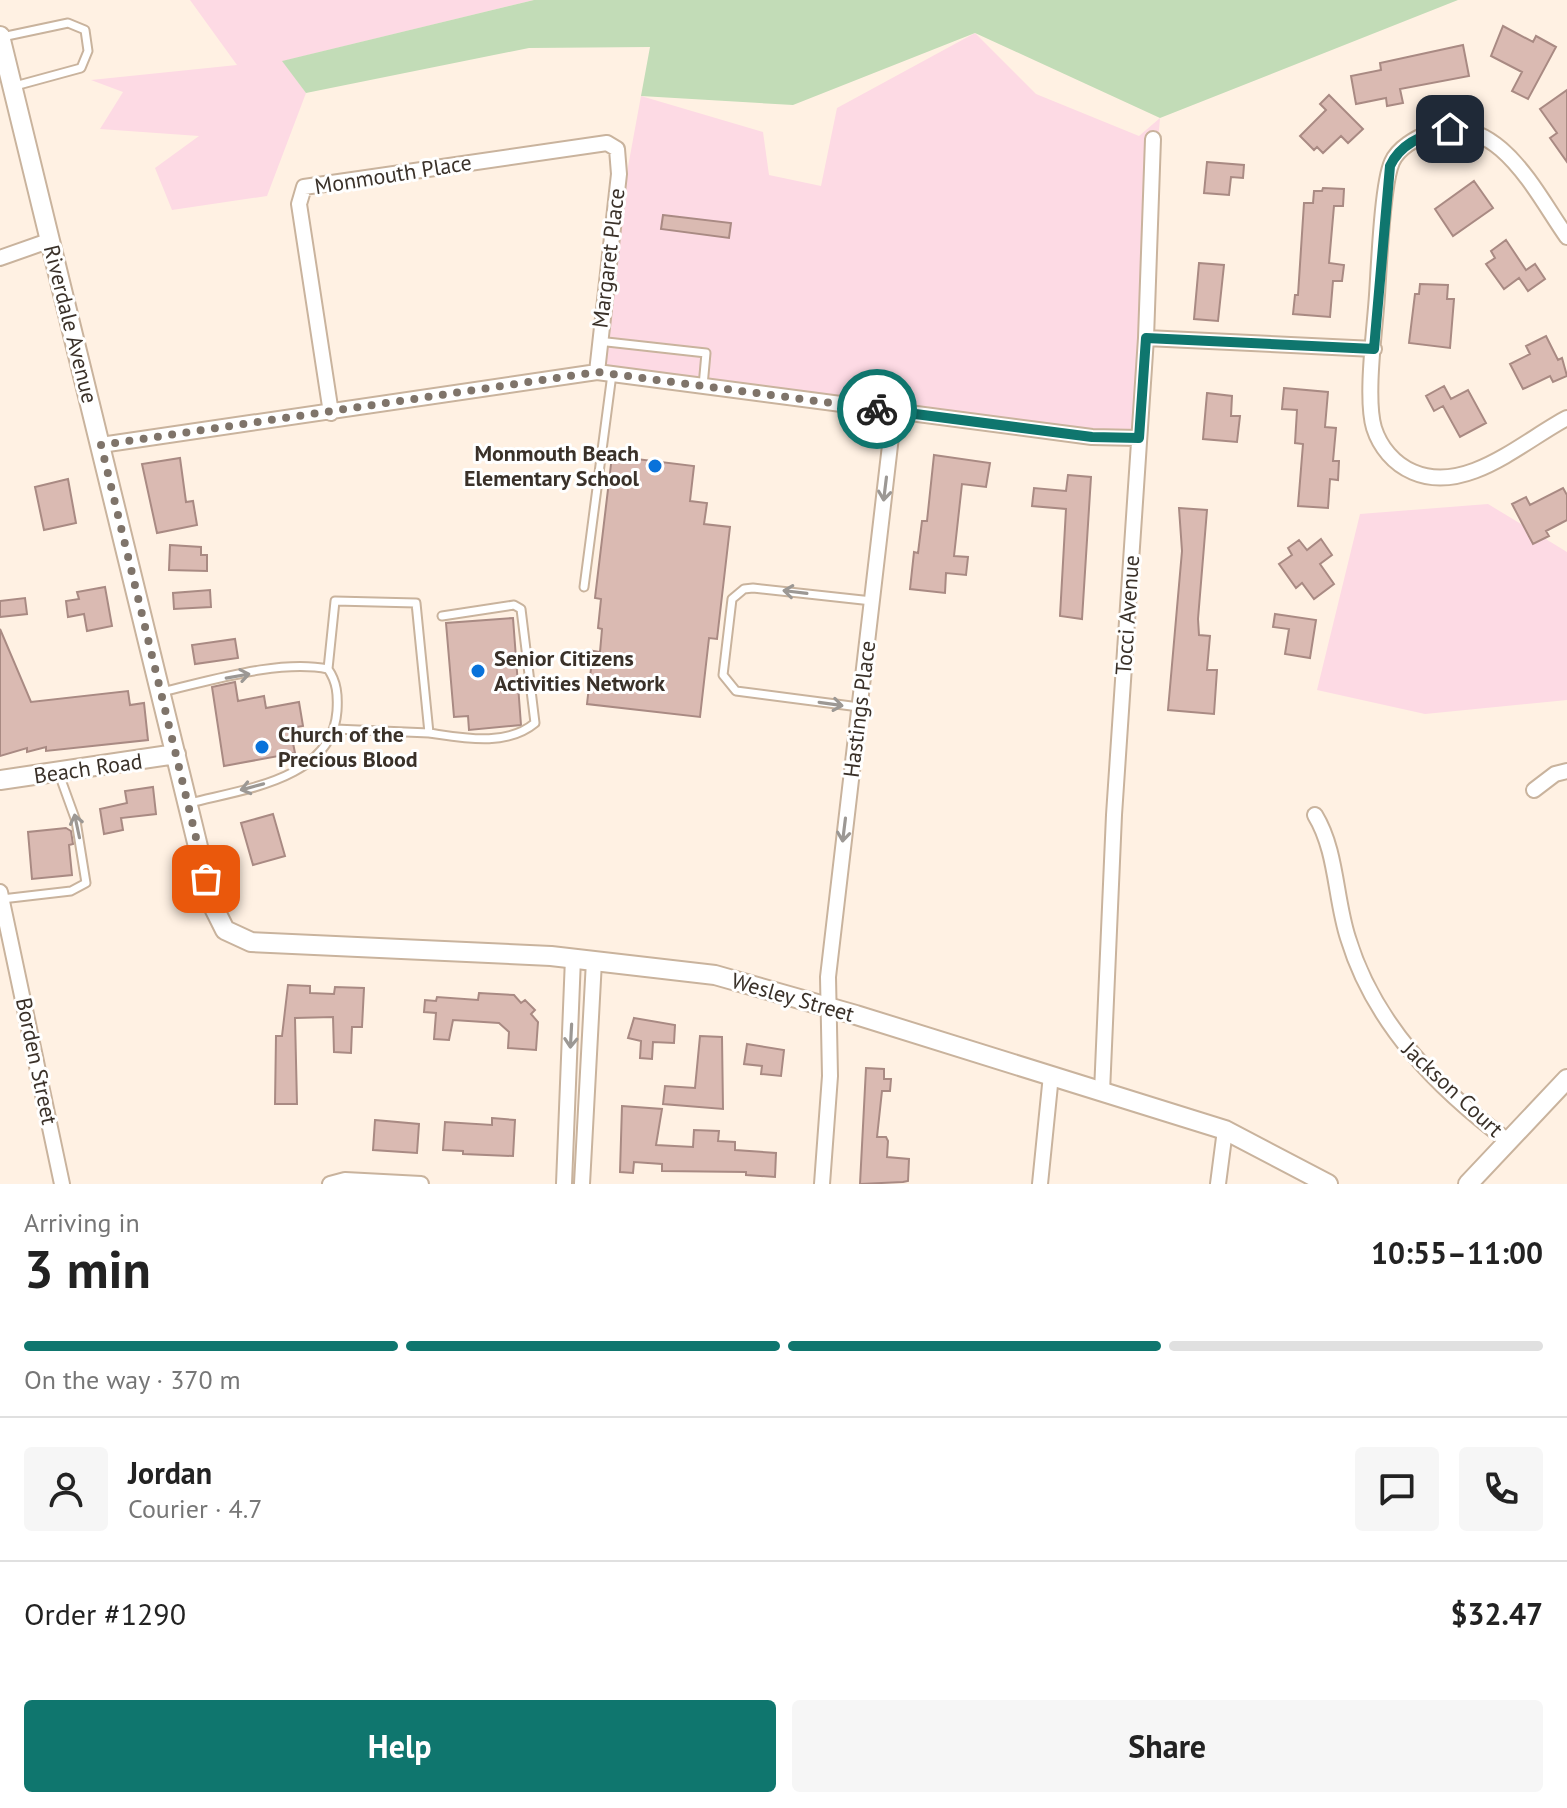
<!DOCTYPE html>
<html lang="en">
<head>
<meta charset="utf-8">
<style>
  :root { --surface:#fff; --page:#f6f6f6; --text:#222; --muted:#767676; --line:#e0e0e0; --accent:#0f766e }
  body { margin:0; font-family:"PT Sans",sans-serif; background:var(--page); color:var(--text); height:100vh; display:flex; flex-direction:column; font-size:30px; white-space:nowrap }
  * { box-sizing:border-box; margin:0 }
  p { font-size:26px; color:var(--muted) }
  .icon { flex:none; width:44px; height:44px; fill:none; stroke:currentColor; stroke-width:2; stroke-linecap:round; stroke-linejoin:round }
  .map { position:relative; height:1184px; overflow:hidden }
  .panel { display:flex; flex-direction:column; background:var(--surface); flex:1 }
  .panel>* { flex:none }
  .pin { position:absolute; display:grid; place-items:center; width:68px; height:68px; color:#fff; margin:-34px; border-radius:16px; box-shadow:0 4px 12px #0006 }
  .courier { position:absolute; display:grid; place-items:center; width:80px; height:80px; margin:-40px; border:6px solid #0f766e; border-radius:50%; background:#fff; color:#222; box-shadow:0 2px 10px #0007 }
  .headline em { font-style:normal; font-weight:800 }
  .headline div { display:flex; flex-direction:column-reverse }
  .headline { display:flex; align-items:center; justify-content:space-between; height:136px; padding:0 24px }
  h1 { font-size:52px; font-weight:800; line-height:60px }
  .bar { display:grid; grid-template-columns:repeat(4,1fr); gap:12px 8px; align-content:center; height:96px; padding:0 24px }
  .bar i { height:10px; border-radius:6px; background:var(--line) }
  .bar .on { background:var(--accent) }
  .bar p { grid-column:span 4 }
  .line { display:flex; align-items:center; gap:20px; padding:0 24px; border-top:2px solid var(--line) }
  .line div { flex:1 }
  .round { display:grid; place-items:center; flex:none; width:84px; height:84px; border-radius:8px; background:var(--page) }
  .button { display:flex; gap:16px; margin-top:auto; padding:16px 24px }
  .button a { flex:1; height:92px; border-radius:8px; background:var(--accent); color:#fff; font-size:32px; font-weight:800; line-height:92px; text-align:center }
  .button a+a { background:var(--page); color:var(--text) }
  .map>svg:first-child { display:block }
</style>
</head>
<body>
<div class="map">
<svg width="1567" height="1184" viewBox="0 0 1567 1184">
  <rect width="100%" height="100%" fill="#fff1e3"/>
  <path fill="#fddae4" d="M190,0H534L283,61L306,93L267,196L172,210L155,168L199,136L100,129L123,92L91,80L237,65Z
    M975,33L1036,94L1139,136L1160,118L1134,440L591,368L641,96L763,132L769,175L821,186L837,108Z
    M1488,504L1567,552V700L1425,714L1317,690L1360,514Z"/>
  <path fill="#c2dcb7" d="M534,0H1458L1160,118L975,33L793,105L641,96L650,47L529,48L306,93L282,61Z"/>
  <path fill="#dabab2" stroke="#a98a83" stroke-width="2" d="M1503,26L1533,42L1536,36L1556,47L1528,99L1512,91L1522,72L1491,56Z
    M1463,45L1469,76L1400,89L1403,103L1387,106L1386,98L1356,104L1351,76L1381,70L1380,63Z
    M1567,90V162L1550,138L1557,133L1540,109Z
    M1329,95L1363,129L1348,143L1341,136L1323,153L1317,147L1314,150L1300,136L1326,110L1320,104Z
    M1207,162L1244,165L1243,178L1231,177L1229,195L1204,193Z
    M1474,181L1493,208L1453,236L1435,209Z
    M1323,188L1344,189L1343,206H1334L1329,263L1344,265L1342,281H1333L1330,317L1293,314L1295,295H1298L1304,203H1313L1314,191H1322Z
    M663,215L731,223L729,238L661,229Z
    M1506,240L1526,270L1535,264L1545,279L1528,291L1519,278L1504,289L1486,264L1495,258L1491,251Z
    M1199,263L1224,265L1218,321L1194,319Z
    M1420,284L1448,285L1447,299H1454L1450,348L1409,343L1415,294H1419Z
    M1546,336L1558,360L1562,358L1567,376L1553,382L1550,376L1523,389L1510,364L1530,354L1526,346Z
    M1444,386L1451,399L1468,390L1486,423L1460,437L1443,406L1434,411L1426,396Z
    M1284,388L1328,392L1325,427L1336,428L1333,461H1339L1338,480L1330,479L1328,508L1298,506L1303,444L1295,443L1297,410L1282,409Z
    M1207,393L1232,396L1231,416H1240L1237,442L1203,439Z
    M934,455L990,463L986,487L962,484L954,556L968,557L966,575L946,573L945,593L910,589L914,552L918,553L922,521H927Z
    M612,456L694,466L690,501L707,503L704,524L730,527L717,639L709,638L700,717L587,704L593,651L600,652L602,629L598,628L601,599L595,598Z
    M180,458L186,502L193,501L197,525L157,533L142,464Z
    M1068,475L1091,477L1082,619L1060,616L1066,509L1032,506L1034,488L1066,491Z
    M68,479L76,523L44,530L35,487Z
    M1563,488L1567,495V520L1546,531L1549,536L1533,544L1512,504L1526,497L1530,505Z
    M1179,508L1207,510L1198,619L1199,635L1210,636L1207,670H1217L1214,714L1168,710L1182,551Z
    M1321,539L1332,555L1320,564L1334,584L1314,599L1302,583L1296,588L1279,564L1292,555L1288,548L1299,540L1307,550Z
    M170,545L201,547V555H207V571L169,570Z
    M105,587L112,626L87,631L84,614L68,617L66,601L79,599L77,592Z
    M210,590L211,607L174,609L173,593Z
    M25,598L27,614L0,617V601Z
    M1275,614L1316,620L1310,658L1285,654L1289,629L1273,627Z
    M513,618L521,725L469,730L468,716L454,717L446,623Z
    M0,629L31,702L128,691L130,705L144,703L148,740L46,751V747L27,752V748L0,756Z
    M235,639L238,658L195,664L192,645Z
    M235,682L238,701L264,696L266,708L299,702L303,726L290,728L295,753L224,766L212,687Z
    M153,787L156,814L121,818L123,830L104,834L100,809L127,803L125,791Z
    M273,814L285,856L253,865L241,823Z
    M66,828L71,831L73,844L69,845L72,875L32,879L28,832Z
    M288,985L310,986V993L334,994L335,987L364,988L362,1027H352L351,1053L334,1052L333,1017L295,1018L297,1104H275L276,1036H282Z
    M479,993L514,995L521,1003L525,1000L535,1010L531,1014L538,1022L536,1050L508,1048L509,1032L499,1023L453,1020L449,1040L434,1039L436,1013L424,1012L425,1000L436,1001L437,997L478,1000Z
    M634,1018L675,1025L674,1043L653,1042L652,1059L640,1058L641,1041L628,1038Z
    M700,1036L722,1037L723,1109L663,1104L665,1086L695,1088Z
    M747,1044L784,1050L781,1076L761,1074L762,1066L744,1064Z
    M866,1068L884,1069V1079H891L890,1091H882L877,1137H886L888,1141L887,1157L909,1159L908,1181L903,1182L860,1184Z
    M622,1106L662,1109L656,1145L693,1147L694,1130L719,1131L718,1141L735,1142V1150L776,1153L775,1177L746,1175V1172L662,1171V1164L634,1162L633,1173L620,1172Z
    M492,1118L515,1120L513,1156L463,1154V1151L443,1150L445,1122L492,1125Z
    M375,1120L419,1124L417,1153L373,1150Z"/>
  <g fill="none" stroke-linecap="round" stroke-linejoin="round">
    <defs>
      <path id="service" d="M2,37L68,23L85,30L88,51L81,68L15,86
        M598,341L706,353L703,386
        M584,587L612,374
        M161,692C210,681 279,659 328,669
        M859,707L736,691L723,675L732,599L744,589L753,588L872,601
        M429,733C464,738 506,747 535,723L521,609L514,605L442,616
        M190,803C243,789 332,780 337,711C338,695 337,682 328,669L335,601L416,603L429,733L335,729
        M2,899L71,891L86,883L76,821L59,774"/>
      <path id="minor" d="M1567,237C1535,192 1498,110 1429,133C1416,138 1398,148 1392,162C1382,184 1379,267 1377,295C1375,328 1365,398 1374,428C1380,447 1394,464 1413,472C1466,495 1523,441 1567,418
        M0,258L51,240
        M1146,338L1374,349
        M331,413L299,204L304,187L607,143L617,149L619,174L597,372
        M101,445L597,372L1092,437L1139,438
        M1534,790L1555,774L1567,771
        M1315,815C1337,851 1335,898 1348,938C1374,1024 1438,1089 1508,1141
        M0,892L62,1184
        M1102,1092L1114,815L1146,338L1153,139
        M330,1184L345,1180L421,1184
        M564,1184L573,958
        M582,1184L594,961
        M822,1184L830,1076L828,977L894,411
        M1040,1184L1051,1075
        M1218,1184L1225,1130"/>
      <path id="tertiary" d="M0,36L212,904L225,930L251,942L551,956L715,975L856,1015L1225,1130L1328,1184
        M0,780L176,754
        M1468,1184L1567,1079"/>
    </defs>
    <use href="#service" stroke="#c9b39d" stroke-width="11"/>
    <use href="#minor" stroke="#c9b39d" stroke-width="18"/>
    <use href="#tertiary" stroke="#c9b39d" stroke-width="22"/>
    <use href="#service" stroke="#fff" stroke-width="7"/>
    <use href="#minor" stroke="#fff" stroke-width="14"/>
    <use href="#tertiary" stroke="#fff" stroke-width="18"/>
  </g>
  <defs><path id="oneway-shaft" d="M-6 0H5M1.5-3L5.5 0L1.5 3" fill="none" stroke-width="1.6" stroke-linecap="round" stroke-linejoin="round" transform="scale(2)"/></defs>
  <g stroke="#9c9894">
    <use href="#oneway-shaft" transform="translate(885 489) rotate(97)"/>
    <use href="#oneway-shaft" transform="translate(795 592) rotate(-173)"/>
    <use href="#oneway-shaft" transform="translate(238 676) rotate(-10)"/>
    <use href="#oneway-shaft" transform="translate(831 704) rotate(8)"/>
    <use href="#oneway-shaft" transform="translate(252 787) rotate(165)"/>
    <use href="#oneway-shaft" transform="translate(77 826) rotate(-102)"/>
    <use href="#oneway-shaft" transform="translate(844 830) rotate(97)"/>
    <use href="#oneway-shaft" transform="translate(571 1036) rotate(93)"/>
  </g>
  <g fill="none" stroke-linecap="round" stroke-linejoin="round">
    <path stroke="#7f746a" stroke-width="8" stroke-dasharray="0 14.4" d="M206,879L101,445L597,372L877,409"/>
    <path stroke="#0f766e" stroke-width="10" d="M877,409L1092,437L1139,438L1146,338L1374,349L1390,166C1401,142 1426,133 1450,129"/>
  </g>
  <g fill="#0972da" stroke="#fff" stroke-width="3">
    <circle cx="655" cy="466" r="8"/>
    <circle cx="478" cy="671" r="8"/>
    <circle cx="262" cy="747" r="8"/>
  </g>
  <g text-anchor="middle" stroke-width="6" stroke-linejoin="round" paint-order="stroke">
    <g font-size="22" fill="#3a3129" stroke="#fff">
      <text transform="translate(393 174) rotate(-9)" y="8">Monmouth Place</text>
      <text transform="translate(608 258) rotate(-83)" y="8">Margaret Place</text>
      <text transform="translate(71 324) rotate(76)" y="8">Riverdale Avenue</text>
      <text transform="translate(1127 615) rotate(-86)" y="8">Tocci Avenue</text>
      <text transform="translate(859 709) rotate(-83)" y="8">Hastings Place</text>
      <text transform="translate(88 768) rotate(-8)" y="8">Beach Road</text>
      <text transform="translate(793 997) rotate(16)" y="8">Wesley Street</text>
      <text transform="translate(37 1061) rotate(78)" y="8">Borden Street</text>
      <text transform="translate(1453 1089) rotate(43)" y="8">Jackson Court</text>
    </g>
    <g font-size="22" font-weight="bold" fill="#3a3129" stroke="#fff" text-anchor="start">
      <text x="639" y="461" text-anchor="end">Monmouth Beach<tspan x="639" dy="25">Elementary School</tspan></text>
      <text x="494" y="666">Senior Citizens<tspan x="494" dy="25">Activities Network</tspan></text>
      <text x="278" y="742">Church of the<tspan x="278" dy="25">Precious Blood</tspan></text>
    </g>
  </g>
</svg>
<div class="pin" style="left:206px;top:879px;background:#ea580c"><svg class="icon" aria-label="bag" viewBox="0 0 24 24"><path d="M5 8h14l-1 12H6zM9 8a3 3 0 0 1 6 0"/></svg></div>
<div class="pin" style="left:1450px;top:129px;background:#1f2937"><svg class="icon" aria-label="home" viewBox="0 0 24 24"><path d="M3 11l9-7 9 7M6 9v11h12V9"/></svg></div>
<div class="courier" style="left:877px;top:409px"><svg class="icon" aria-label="bike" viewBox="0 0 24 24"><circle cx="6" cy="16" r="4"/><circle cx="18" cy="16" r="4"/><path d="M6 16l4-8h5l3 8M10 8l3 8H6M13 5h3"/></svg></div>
</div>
<section class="panel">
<div class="headline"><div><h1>3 min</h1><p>Arriving in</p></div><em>10:55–11:00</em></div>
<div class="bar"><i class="on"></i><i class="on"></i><i class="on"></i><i></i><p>On the way · 370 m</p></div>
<div class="line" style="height:144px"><a class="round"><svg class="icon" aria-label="person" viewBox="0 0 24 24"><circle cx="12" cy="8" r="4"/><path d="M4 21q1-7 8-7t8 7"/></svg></a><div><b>Jordan</b><p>Courier · 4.7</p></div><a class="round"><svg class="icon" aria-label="chat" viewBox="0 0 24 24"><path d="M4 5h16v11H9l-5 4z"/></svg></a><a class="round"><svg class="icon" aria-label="phone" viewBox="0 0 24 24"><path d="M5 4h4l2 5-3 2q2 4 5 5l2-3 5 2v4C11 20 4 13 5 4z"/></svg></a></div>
<div class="line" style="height:104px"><div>Order #1290</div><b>$32.47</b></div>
<div class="button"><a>Help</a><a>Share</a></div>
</section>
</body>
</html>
